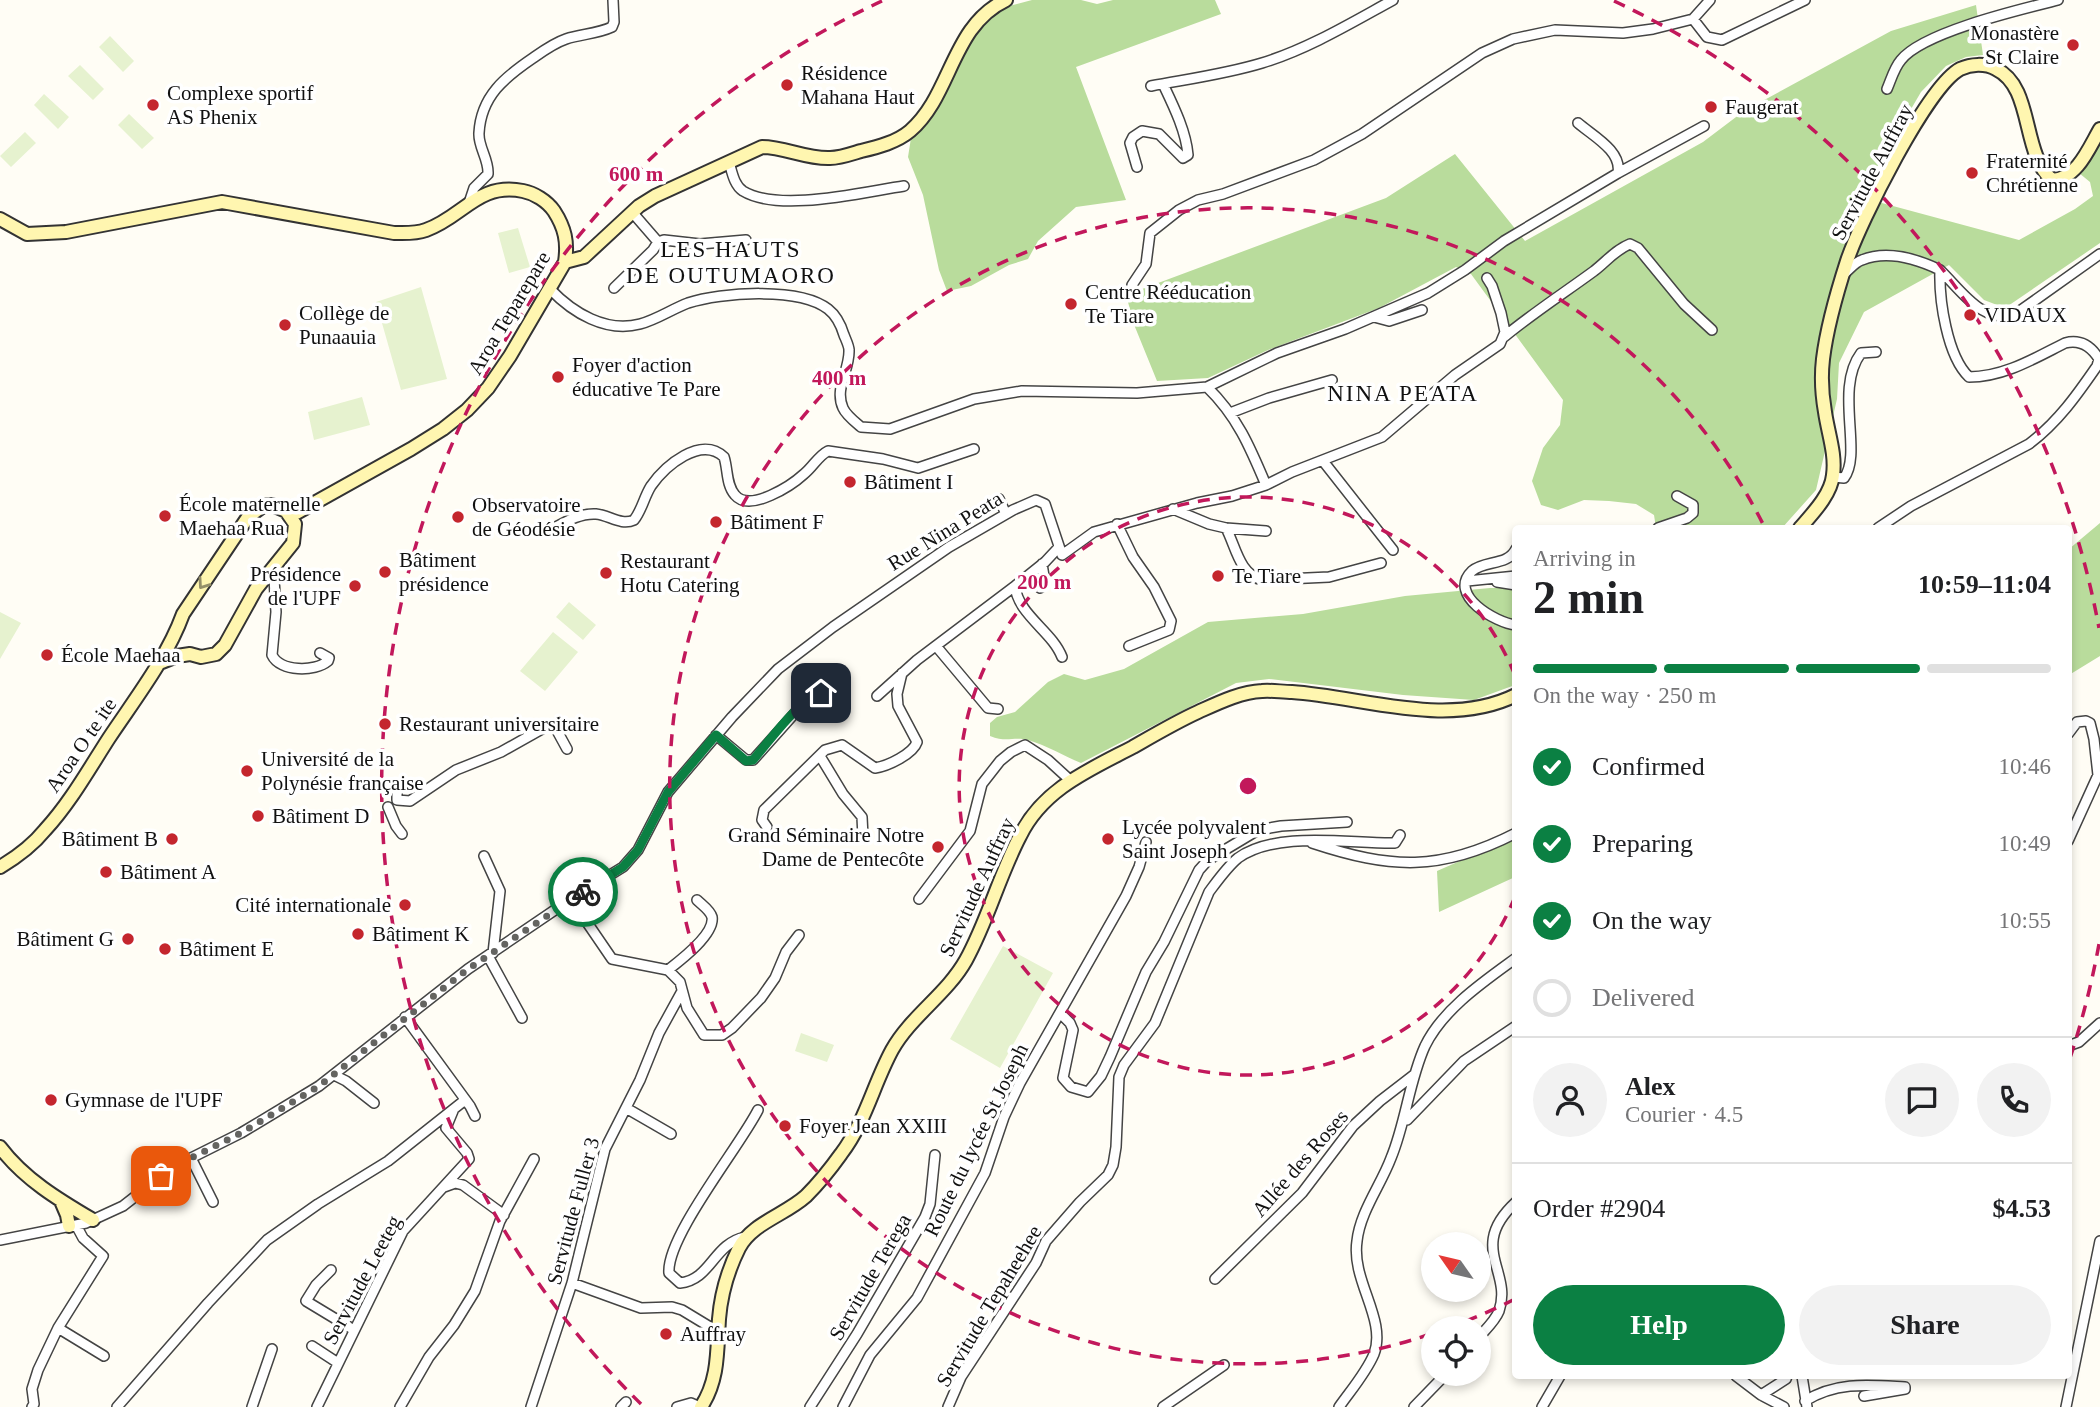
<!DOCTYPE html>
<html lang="en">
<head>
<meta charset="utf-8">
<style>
  :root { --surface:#fff; --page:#f2f2f2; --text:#202124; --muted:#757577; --line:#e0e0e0; --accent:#0b8043 }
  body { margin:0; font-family:"Times New Roman",serif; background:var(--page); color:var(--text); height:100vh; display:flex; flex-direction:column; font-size:26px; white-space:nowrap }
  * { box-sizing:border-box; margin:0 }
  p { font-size:23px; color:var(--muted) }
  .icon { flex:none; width:38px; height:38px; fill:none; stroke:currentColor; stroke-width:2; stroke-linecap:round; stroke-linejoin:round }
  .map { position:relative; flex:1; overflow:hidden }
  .sheet { position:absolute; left:1512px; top:525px; width:560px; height:854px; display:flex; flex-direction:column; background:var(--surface); border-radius:7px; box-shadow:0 4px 10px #0003 }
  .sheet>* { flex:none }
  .needle { width:46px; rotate:304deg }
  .fabs { position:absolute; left:1421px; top:1232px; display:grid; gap:14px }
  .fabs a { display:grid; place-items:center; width:70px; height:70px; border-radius:50%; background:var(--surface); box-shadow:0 4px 10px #0003; font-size:35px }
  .pin { position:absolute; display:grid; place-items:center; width:60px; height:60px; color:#fff; margin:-30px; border-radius:14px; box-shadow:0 4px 10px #0006 }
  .courier { position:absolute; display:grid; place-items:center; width:70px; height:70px; margin:-35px; border:5px solid #0b8043; border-radius:50%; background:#fff; color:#222; box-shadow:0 2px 9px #0007 }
  .overview em { font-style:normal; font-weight:800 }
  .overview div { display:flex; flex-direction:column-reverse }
  .overview { display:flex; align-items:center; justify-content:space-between; height:119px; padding:0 21px }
  h1 { font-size:46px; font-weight:800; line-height:52px }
  .bar { display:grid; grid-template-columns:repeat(4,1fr); gap:10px 7px; align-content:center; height:84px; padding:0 21px }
  .bar i { height:9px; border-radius:5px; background:var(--line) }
  .bar .selected { background:var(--accent) }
  .bar p { grid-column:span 4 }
  .line { display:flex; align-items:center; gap:18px; padding:0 21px; border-top:2px solid var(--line) }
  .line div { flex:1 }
  .round { display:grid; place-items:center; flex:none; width:74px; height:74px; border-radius:37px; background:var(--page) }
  ol { padding:0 21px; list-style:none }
  li { display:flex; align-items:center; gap:21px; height:77px }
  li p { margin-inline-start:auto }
  li .icon { padding:7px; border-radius:50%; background:var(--accent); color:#fff; stroke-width:4 }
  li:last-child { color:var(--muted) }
  li i { width:38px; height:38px; border:4px solid var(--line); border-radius:50% }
  .primary-button { display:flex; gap:14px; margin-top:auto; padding:14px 21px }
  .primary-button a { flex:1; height:80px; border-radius:42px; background:var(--accent); color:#fff; font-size:28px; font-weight:800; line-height:80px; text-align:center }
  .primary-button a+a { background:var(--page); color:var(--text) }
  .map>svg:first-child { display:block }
</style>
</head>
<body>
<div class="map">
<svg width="2100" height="1407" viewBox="0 0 2100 1407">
  <rect width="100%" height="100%" fill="#fffdf5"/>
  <path fill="#b9dc9c" d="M1032,0H1081L1097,4L1113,0H1215L1221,14L1076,67L1126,200L1076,207L1038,241L1028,259L1009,265L971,286L947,291L939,270L923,195L908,157L911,138L959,64L979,24L1005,7Z
    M1976,5L1983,55L1966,57L1946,66L1921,92L1876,169L1867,199L2019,240L2075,209L2093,196L2090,182L2079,173L2100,137V243L2005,308L1984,300L1949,265L1864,312L1839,363L1837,399L1816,490L1782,528H1656L1654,515L1636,504L1609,501L1584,500L1558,510L1541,505L1532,481L1543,448L1560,425L1563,400L1471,274L1456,267L1379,308L1268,350L1208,378L1157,381L1135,327L1126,295L1386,198L1455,154L1525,241L1703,142L1744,111L1891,31Z
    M2100,523V656L2069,675V549Z
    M1490,588H1515V685L1474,700L1403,695L1269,679L1236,683L1081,763C1064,756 1046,745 1028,740C1013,736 1008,743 990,736V723L997,717L1015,712L1048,682L1064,674L1085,680L1124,669L1208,622L1303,614L1405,596Z
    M1515,837V877L1439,912L1437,871Z"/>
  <path fill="#e6f2cf" d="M110,36L134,61L123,72L99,47Z
    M80,65L104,89L93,100L68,76Z
    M44,94L69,117L58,129L34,105Z
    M129,114L154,138L142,149L118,125Z
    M25,132L36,143L11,167L0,156Z
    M518,228L530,267L509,273L498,233Z
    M421,287L447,379L401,390L376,302Z
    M362,397L370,425L314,440L308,412Z
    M569,602L596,625L583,640L556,617Z
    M0,612L21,623L0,659Z
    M553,632L578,652L545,691L520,671Z
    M1003,946L1053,973L1000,1068L950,1039Z
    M801,1033L834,1045L827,1062L795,1051Z"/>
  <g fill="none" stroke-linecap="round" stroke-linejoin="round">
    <defs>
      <path id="street" d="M1693,19L1707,37L1722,40L1805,0
        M1151,86C1188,79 1226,74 1262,63C1308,49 1351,23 1393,0
        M1887,89C1891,80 1894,68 1901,60C1923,32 2022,9 2058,0
        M729,162C732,172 734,185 743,191C779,213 863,192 904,186
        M1137,167L1130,143L1133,137L1142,131L1159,134L1183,158L1188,155C1186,131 1173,105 1163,84
        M1618,173L1704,126
        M469,203L474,188L488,174C489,159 478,147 479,133C481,96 505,77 533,58C543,51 554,43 566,39C581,34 597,34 612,27L614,22L613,0
        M632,212L658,242L664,240L700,244L746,240
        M1940,270C1962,291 1983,326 2017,313L2100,254
        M1844,274C1850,269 1855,262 1862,260C1887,250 1917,259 1940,270C1939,300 1947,356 1969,377C2004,377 2035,358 2065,343C2080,339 2091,346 2099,359L2097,366C2077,395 2058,422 2029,444L1911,506L1878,528
        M1132,285L1146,264L1150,233L1179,210L1198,200L1223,194L1314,160L1362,134L1482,53L1513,39L1555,30L1623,33L1653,29L1693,19L1710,0
        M614,288L653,250L658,242
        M1374,317L1389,321L1422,310
        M1504,337C1533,313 1564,293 1594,271C1607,261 1615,250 1630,244L1638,248L1684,304L1712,330
        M1207,387L1277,353L1345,329L1428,293L1465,270L1504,241L1618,173C1622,151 1593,136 1578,123
        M1230,413L1269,398L1332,380
        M1323,461L1393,550
        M1833,477L1844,478C1863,453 1834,389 1861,353L1876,352
        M1266,485L1292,472L1382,437L1455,375L1500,344L1505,332L1501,313L1492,286L1487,278
        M999,499L1006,514
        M1173,509L1209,524L1226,528L1266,531
        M1117,524L1133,557L1154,587L1171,621L1169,630L1129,646
        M554,528C567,521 581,513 596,514C609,515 621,526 634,520C642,510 644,497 651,486C665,466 701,435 724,457C728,469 726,485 735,495C750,513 792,485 804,474C813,467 818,456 828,451L883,459L918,468L974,449
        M1226,528C1236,547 1239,574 1262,580L1329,577L1381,563
        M1658,528L1687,518L1693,513V505L1677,496
        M1516,549C1508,566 1485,560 1472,571C1447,595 1496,623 1516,625
        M268,573L274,578L276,612L272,655C280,672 315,672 328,661L329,658L320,653
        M1467,581L1516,576
        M1497,582L1516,585
        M1015,586C1018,615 1052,631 1062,657
        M1040,588L1044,576L1042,564
        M936,646L988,708L998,709
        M877,696L917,660L1015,586L1045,562L1059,547
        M549,725L555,727L567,749
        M2068,734L2077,722L2086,721L2090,723L2094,739L2098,775L2068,841
        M716,735L746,760H753L803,704L814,694L827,691
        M820,756L843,794L862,817L863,837
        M397,790V800L410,801L456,770L501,752L549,725L563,722
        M388,807L396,826L402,834
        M767,827L762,820L764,810L825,750L842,745L875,768C888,766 913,754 917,742L898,706L897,694L902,673
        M1312,843C1391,869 1440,872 1516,833
        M484,856L500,891L493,953
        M571,899L612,959L668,970L680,982L687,1008L704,1035H722L732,1028L761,998L775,978L786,952L799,935
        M919,899L970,831L982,784L1000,761L1011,752L1025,745L1048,760L1071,781
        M488,956L522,1018
        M668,970C681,960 715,934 712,917C710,910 702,905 697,900
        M1060,1013L1070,1023L1073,1030L1063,1078L1071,1087L1088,1092L1101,1076L1110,1057L1146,972L1164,942L1199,870L1208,860L1258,830L1281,826L1347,822
        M405,1017L470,1106L475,1116
        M2068,1046L2079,1042L2100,1023
        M334,1075L346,1081L374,1103
        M626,1108L671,1134
        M1404,1120H1407L1464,1061L1516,1026
        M191,1158L213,1202
        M444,1187L455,1183L463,1185L504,1215
        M745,1237C713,1244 711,1280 680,1283L669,1273C666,1237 740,1146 758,1110
        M0,1240L86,1223L123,1206L173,1167L241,1133L319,1086L468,969L571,899L623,867L638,850L668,792L732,717L778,669L833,627L949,547L1013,510L1036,500L1045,504L1062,555L1094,532L1197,503L1232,496L1266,485C1250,447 1237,416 1207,387L1137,393L1022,391L974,399L890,429L861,427C855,422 846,415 843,408C834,388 850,370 849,350C849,346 846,340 844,335C841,325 837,316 828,309C800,287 721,292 688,303C672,309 656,320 640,324C606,333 573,313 550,289
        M331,1270L316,1285L306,1301L354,1330
        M1215,1279L1302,1193L1353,1126L1380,1101L1415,1074
        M572,1283L641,1308L672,1307L682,1310L720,1333
        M58,1328L104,1356
        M1479,1337C1486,1329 1495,1321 1499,1311C1513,1271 1467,1247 1516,1202
        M312,1346L338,1363
        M1736,1376L1761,1395L1786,1379L1787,1376
        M1802,1376L1807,1407
        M1761,1395L1784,1407
        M1805,1401C1837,1381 1870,1385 1905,1387V1389L1864,1396
        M32,1407L34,1404L32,1389L38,1370L58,1328L103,1256L83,1238L76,1225
        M117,1407L208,1303L267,1240L318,1204L388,1161L465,1100
        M252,1407L272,1349
        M317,1407L403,1231L469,1159L467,1153L446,1128L453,1111
        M400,1407L429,1357L454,1325L475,1291L500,1221L534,1159
        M531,1407L572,1283L605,1149L640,1080L659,1033L681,993
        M621,1407L626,1402
        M677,1407L691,1403L700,1407
        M810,1407L857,1334L925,1217L930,1204L935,1155
        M843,1407L870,1355L917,1298L985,1173L1004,1117L1020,1083L1126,896L1139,867L1146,842
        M948,1407L961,1377L1036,1263L1046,1241L1080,1202L1108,1175L1113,1165L1116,1147L1119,1077L1124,1065L1155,1023L1209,892C1218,880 1227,867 1238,858C1277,830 1350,844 1395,843L1400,835
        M1163,1407L1224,1365
        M1339,1407C1351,1390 1366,1373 1374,1354C1387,1319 1351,1281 1357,1241C1360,1212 1381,1185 1391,1158C1406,1122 1409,1081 1425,1046C1443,1009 1483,982 1516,958
        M1414,1407L1446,1374
        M1542,1407L1560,1376
        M2066,1407L2100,1241"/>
      <path id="secondary" d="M0,219L27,234L66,232L222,202L394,233C405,233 415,234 426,230C463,217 478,182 523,191C534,193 547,201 554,211C565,228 568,242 565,262L510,356L488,388L467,410L443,429L411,449L291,516
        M565,262L584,257L639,206L655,196L762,147C785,147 806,159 830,158C840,158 851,154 861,151C878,147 897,142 910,131C952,95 951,26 1006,0
        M1800,528C1812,514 1831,495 1833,475C1836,454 1828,433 1825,412C1822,395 1821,376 1823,359C1827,326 1837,292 1847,261C1860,222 1927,87 1960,69C1971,64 1985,63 1996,69C2034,87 2021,153 2052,180C2077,179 2089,148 2100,129
        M0,867C17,857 32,846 45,830C70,803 89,769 109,738C135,699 167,658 183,614L248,517L263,506L272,505L286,511L295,524L293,543L256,589L225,645L216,654L201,657L190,654L177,656L157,664
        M0,1147C24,1179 59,1200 93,1220
        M61,1201L67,1215L69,1226
        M701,1407C719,1380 717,1350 719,1319C721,1294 728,1270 739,1248C752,1223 785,1215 806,1196C818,1184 831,1168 841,1154C866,1121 873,1085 892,1050C911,1016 947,994 966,960C988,920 999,876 1020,836C1043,789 1089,770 1133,747C1154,735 1176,722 1198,712C1218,703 1240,692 1262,691C1271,690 1282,692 1292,692C1364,697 1448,729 1516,695"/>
    </defs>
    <use href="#street" stroke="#444" stroke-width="12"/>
    <use href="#secondary" stroke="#333" stroke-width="16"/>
    <use href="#street" stroke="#fff" stroke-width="9"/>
    <use href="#secondary" stroke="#fff6b0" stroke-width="12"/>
  </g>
  <defs><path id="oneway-chevron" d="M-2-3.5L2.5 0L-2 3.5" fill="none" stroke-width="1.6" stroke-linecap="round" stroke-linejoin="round" transform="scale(1.75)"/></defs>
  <use stroke="#948f68" href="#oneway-chevron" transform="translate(203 584) rotate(125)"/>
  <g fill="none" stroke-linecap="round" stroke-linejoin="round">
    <path stroke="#646461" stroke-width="7" stroke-dasharray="0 12.6" d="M161,1176L173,1167L241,1133L319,1086L468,969L583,892"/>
    <path stroke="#0b8043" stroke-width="9" d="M583,892L623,867L638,850L668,792L716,735L746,761L753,760C767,744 802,696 821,693"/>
  </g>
  <g fill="none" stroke="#c2185b" stroke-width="3.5" stroke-dasharray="12 9">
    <path d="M1515 897A289 289 0 1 1 1515 675"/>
    <path d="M1515 1299A578 578 0 0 1 1450 1327M1431 1334A578 578 0 1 1 1765 528"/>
    <path d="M2099 944A866 866 0 0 1 2069 1061M641 1404A866 866 0 0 1 882 1M1614 1A866 866 0 0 1 2099 628"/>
  </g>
  <g fill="#c4262e" stroke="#fff" stroke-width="2.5">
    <circle cx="2073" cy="45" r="7"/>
    <circle cx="787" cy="85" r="7"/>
    <circle cx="153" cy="105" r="7"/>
    <circle cx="1711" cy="107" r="7"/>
    <circle cx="1972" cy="173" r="7"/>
    <circle cx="1071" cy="304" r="7"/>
    <circle cx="1970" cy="315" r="7"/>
    <circle cx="285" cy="325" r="7"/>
    <circle cx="558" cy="377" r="7"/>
    <circle cx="850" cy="482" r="7"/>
    <circle cx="165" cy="516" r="7"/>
    <circle cx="458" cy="517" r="7"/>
    <circle cx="716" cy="522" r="7"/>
    <circle cx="385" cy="572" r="7"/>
    <circle cx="606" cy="573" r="7"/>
    <circle cx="1218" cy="576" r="7"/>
    <circle cx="355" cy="586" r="7"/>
    <circle cx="47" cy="655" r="7"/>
    <circle cx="385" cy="724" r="7"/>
    <circle cx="247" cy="771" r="7"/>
    <circle cx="258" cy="816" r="7"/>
    <circle cx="172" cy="839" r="7"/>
    <circle cx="1108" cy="839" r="7"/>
    <circle cx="938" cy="847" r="7"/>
    <circle cx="106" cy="872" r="7"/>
    <circle cx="405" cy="905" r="7"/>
    <circle cx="358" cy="934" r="7"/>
    <circle cx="128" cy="939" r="7"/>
    <circle cx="165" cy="949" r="7"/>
    <circle cx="51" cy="1100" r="7"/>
    <circle cx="785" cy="1126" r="7"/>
    <circle cx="666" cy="1334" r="7"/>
  </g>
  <g text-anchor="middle" stroke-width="7" stroke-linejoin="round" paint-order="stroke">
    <g font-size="21" fill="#111" stroke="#fff" text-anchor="start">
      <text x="2059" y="40" text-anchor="end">Monastère<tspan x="2059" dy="24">St Claire</tspan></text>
      <text x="801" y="80">Résidence<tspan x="801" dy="24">Mahana Haut</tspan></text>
      <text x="167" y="100">Complexe sportif<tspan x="167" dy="24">AS Phenix</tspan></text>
      <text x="1725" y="114">Faugerat</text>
      <text x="1986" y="168">Fraternité<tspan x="1986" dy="24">Chrétienne</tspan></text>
      <text x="1085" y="299">Centre Rééducation<tspan x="1085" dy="24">Te Tiare</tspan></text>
      <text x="299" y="320">Collège de<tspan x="299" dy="24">Punaauia</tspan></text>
      <text x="1984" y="322">VIDAUX</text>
      <text x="572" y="372">Foyer d'action<tspan x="572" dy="24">éducative Te Pare</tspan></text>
      <text x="864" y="489">Bâtiment I</text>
      <text x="179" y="511">École maternelle<tspan x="179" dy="24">Maehaa Rua</tspan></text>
      <text x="472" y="512">Observatoire<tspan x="472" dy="24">de Géodésie</tspan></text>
      <text x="730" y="529">Bâtiment F</text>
      <text x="399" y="567">Bâtiment<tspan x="399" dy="24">présidence</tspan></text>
      <text x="620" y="568">Restaurant<tspan x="620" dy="24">Hotu Catering</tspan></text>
      <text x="341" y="581" text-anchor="end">Présidence<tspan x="341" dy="24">de l'UPF</tspan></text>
      <text x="1232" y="583">Te Tiare</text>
      <text x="61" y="662">École Maehaa</text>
      <text x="399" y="731">Restaurant universitaire</text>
      <text x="261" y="766">Université de la<tspan x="261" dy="24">Polynésie française</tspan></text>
      <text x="272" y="823">Bâtiment D</text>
      <text x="1122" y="834">Lycée polyvalent<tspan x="1122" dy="24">Saint Joseph</tspan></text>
      <text x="924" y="842" text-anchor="end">Grand Séminaire Notre<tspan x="924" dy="24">Dame de Pentecôte</tspan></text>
      <text x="158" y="846" text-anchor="end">Bâtiment B</text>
      <text x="120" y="879">Bâtiment A</text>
      <text x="391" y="912" text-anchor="end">Cité internationale</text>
      <text x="372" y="941">Bâtiment K</text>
      <text x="114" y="946" text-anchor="end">Bâtiment G</text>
      <text x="179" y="956">Bâtiment E</text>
      <text x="65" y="1107">Gymnase de l'UPF</text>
      <text x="799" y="1133">Foyer Jean XXIII</text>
      <text x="680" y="1341">Auffray</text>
    </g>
    <g font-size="21" fill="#111" stroke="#fff">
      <text transform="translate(1872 172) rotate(-62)" y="7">Servitude Auffray</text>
      <text transform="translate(509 313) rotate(-59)" y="7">Aroa Teparepare</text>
      <text transform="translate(945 531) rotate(-32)" y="7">Rue Nina Peata</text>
      <text transform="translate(81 745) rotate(-56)" y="7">Aroa O te ite</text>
      <text transform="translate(977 887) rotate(-65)" y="7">Servitude Auffray</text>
      <text transform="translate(976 1140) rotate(-64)" y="7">Route du lycée St Joseph</text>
      <text transform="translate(1300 1163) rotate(-49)" y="7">Allée des Roses</text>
      <text transform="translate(573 1211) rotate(-75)" y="7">Servitude Fuller 3</text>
      <text transform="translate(870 1277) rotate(-60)" y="7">Servitude Terega</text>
      <text transform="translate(362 1280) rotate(-62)" y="7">Servitude Leeteg</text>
      <text transform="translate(989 1306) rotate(-59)" y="7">Servitude Tepaheehee</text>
    </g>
    <g font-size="23" letter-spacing="2" fill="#111" stroke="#fff">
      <text x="731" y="257">LES HAUTS<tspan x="731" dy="26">DE OUTUMAORO</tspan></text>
      <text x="1403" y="401">NINA PEATA</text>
    </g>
  </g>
  <circle cx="1248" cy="786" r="10" fill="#c2185b" stroke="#fff" stroke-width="3.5"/>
  <g font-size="21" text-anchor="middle" font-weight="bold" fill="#c2185b" stroke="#fff" stroke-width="7" stroke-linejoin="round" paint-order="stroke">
    <text x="636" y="181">600 m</text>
    <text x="839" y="385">400 m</text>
    <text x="1044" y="589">200 m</text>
  </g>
</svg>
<div class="fabs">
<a><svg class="needle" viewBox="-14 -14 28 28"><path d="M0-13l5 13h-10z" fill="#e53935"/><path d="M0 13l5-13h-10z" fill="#757577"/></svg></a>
<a><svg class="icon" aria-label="locate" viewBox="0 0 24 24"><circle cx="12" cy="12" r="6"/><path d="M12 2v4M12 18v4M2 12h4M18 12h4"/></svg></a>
</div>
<div class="pin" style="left:161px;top:1176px;background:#ea580c"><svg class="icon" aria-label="bag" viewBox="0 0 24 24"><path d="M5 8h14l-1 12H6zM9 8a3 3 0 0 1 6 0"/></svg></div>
<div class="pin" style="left:821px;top:693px;background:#1f2937"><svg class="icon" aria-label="home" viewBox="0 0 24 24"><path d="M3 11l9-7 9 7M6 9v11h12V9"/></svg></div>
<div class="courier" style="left:583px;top:892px"><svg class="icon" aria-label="bike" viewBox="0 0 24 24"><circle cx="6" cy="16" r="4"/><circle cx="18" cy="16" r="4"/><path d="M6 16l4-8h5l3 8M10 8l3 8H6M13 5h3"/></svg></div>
<section class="sheet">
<div class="overview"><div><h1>2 min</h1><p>Arriving in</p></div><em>10:59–11:04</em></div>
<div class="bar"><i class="selected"></i><i class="selected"></i><i class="selected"></i><i></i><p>On the way · 250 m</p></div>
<ol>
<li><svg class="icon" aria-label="check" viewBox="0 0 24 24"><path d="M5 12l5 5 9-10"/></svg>Confirmed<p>10:46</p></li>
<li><svg class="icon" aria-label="check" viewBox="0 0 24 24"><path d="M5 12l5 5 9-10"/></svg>Preparing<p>10:49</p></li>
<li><svg class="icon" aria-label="check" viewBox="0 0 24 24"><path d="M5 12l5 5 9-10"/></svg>On the way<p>10:55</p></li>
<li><i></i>Delivered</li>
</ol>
<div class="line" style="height:126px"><a class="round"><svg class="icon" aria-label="person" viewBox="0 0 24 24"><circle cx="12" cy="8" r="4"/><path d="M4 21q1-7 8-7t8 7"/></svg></a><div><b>Alex</b><p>Courier · 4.5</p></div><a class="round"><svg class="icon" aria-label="chat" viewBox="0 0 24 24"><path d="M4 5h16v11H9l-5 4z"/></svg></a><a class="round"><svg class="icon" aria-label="phone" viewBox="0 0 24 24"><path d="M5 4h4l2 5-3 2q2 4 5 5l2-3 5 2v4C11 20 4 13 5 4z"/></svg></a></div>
<div class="line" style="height:91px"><div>Order #2904</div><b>$4.53</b></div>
<div class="primary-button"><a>Help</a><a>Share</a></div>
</section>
</div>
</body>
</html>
